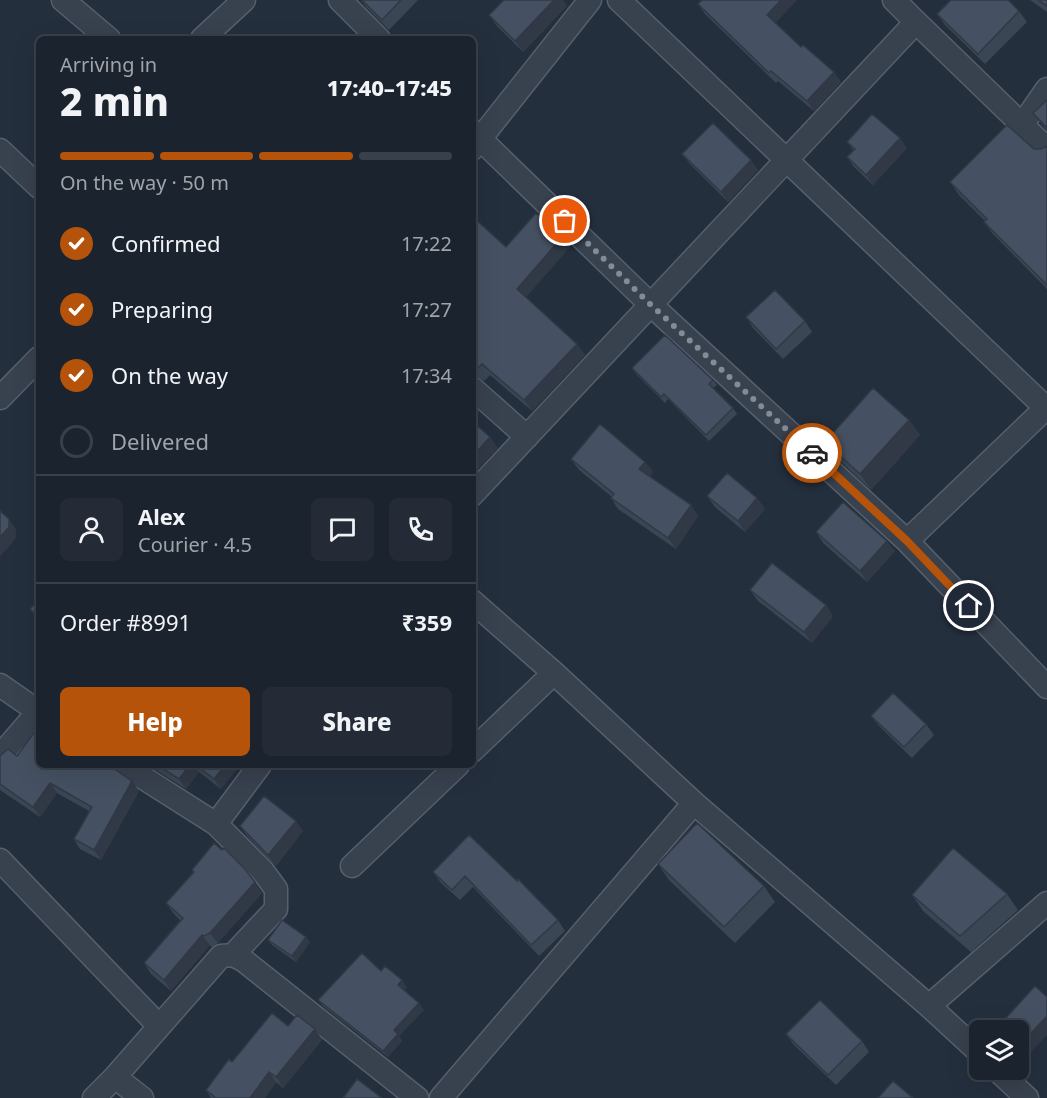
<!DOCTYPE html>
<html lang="en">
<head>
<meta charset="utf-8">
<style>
  :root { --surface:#1b232e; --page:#242b36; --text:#f1f3f6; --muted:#a0a4aa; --line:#39404a; --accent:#b45309 }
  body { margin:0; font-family:"Noto Sans",sans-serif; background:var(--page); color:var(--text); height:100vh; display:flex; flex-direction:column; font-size:22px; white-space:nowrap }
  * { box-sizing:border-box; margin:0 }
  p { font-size:20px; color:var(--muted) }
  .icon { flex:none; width:33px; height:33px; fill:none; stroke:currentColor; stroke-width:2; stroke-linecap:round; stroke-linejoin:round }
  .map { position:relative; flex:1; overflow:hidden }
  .drawer { position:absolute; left:36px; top:36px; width:440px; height:732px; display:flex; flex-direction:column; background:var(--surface); border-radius:9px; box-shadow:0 6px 24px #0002,0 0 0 2px var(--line) }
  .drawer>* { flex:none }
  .buttons { position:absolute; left:969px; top:1020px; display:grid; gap:12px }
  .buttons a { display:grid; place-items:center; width:60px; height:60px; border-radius:9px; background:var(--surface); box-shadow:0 6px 24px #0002,0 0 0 2px var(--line); font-size:30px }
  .pin { position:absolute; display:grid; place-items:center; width:51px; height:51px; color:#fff; margin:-26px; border:3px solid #fff; border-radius:50%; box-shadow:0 2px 6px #0007 }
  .courier { position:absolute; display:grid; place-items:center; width:60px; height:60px; margin:-30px; border:4px solid #b45309; border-radius:50%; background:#fff; color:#222; box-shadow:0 2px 8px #0007 }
  .summary em { font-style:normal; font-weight:800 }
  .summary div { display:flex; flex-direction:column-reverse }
  .summary { display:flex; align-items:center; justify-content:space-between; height:102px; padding:0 24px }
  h1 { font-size:39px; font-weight:800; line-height:45px }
  .bar { display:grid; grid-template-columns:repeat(4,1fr); gap:9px 6px; align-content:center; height:72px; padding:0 24px }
  .bar i { height:8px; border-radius:4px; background:var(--line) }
  .bar .active { background:var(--accent) }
  .bar p { grid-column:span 4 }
  .line { display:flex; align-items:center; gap:15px; padding:0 24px; border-top:2px solid var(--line) }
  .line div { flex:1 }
  .round { display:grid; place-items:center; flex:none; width:63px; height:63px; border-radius:9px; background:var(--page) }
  ol { padding:0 24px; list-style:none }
  li { display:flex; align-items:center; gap:18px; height:66px }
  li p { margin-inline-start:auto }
  li .icon { padding:6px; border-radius:50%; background:var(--accent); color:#fff; stroke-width:4 }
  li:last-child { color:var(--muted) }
  li i { width:33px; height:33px; border:3px solid var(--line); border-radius:50% }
  .primary-button { display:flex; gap:12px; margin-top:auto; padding:12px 24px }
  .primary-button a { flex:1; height:69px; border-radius:9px; background:var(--accent); color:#fff; font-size:24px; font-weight:800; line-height:69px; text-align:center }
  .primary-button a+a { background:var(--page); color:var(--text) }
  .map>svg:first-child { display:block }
</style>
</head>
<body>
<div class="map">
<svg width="1047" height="1098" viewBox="0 0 1047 1098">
  <rect width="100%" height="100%" fill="#242f3e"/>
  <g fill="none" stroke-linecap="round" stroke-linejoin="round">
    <defs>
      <path id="street" d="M63,0L109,39
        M340,0L379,39
        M619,0L1047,409
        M894,0L916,22
        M202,39L244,0
        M1022,125L1047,89
        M472,131L650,304L907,541
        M472,149L590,0
        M0,150L39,187
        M472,388L527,437
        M0,398L39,358
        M1047,407L907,541L1047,687
        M472,495L916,22L1047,149
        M0,685L36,710
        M472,751L554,673
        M0,756L38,712
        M123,765L216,824L260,765
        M694,803L929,1006L1047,903
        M216,824L262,870L276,889V909L233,955
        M0,860L159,1026
        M352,866L458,765
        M929,1006L980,1053
        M997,1070L1027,1098
        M115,1077L142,1098
        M94,1098L115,1077L221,956L233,955L243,960L417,1098
        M441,1098L694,803L554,673L472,601"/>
    </defs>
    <use href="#street" stroke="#565f6c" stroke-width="25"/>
    <use href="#street" stroke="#38414e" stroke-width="22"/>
  </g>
  <path fill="#3b4654" d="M361,0H418L389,30L366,7Z
    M504,0H563L567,6L523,52L497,26L489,15Z
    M1030,0H1047V12Z
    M698,4L776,23L801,47L834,72L841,82L814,111L778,81L776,83L705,14Z
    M1019,11L1027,22L985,64L945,25L937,14Z
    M1047,100V131L1033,113Z
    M847,142L907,148L873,185L854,167L847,157L853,150Z
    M1047,146V289L993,234L984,222L985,221L959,195L950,182L1034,149H1041Z
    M682,154L758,170L728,202L690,164Z
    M472,216L506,247L563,236L570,247L526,297L577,344L585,355L532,411L490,375L484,381L474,375H472Z
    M746,317L805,321L812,332L783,359L753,328Z
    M632,368L713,380L717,385L713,388L733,408L737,414L709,441L668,399L665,403L636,374Z
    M909,420L920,435L871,490L836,457L825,442Z
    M571,459L645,462L653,472L650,476L691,505L698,516L676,549L618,509L611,498L612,497L579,470Z
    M707,496L757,498L765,509L745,532L715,507Z
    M816,532L895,551L867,582L823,543Z
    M750,590L826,605L833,616L812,643L758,601Z
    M39,599V620L30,609Z
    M871,716L926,724L934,735L912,758L879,726Z
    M0,756H17L139,791L101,860L80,849L74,839L89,811L57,793L40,817L0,790Z
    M148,765H240L221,789L199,772L186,789Z
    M296,821L303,831L276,866L248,837L240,826Z
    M469,835L558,920L565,931L539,956L473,887L460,900L441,883L433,872Z
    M658,864L764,886L775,902L735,943L669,880Z
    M192,870L262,893L218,943L211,947L210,945L171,991L151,974L144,963L180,920L174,914L166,903L193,872Z
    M1007,894L1018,910L971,952L923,911L912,895Z
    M268,940L310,942L296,962L272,945Z
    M381,971L407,987L404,990L424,1010L399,1036L402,1041L388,1057L323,1006L318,1000Z
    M288,1026L315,1029L322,1040L283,1088L276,1082L265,1098H211L206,1090L232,1062Z
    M786,1034L862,1041L869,1052L836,1085L794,1045Z"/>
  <path fill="#303945" d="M554,0H563L567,6L523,52L515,41Z
    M781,0H797L774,25L767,15Z
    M834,72L841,82L814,111L807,101Z
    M900,138L907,148L873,185L866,175Z
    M751,160L758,170L728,202L721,192Z
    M563,236L570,247L524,299L517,289Z
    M577,344L585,355L532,411L524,400Z
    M909,420L920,435L871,490L860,474Z
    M490,437L498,448L472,476V457Z
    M645,462L653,472L647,480L639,469Z
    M757,498L765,509L745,532L738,521Z
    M691,505L698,516L676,549L668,538Z
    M9,519L16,529V538L0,557V537Z
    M887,541L895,551L867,582L860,571Z
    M826,605L833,616L812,643L804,632Z
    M190,765H194L199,772L186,789L179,779Z
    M225,765H240L221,789L214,779Z
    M132,781L139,791L101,860L94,850Z
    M50,783L57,793L40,817L33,807Z
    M296,821L303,831L276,866L268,855Z
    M255,882L262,893L218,943L210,933Z
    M202,935L210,945L171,991L164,980Z
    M306,937L310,942L296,962L292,956Z
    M402,980L407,987L403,992L398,985Z
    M419,1003L424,1010L399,1036L402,1041L388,1057L383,1051L394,1030Z
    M1047,1016V1035L1018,1066V1047Z
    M315,1029L322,1040L283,1088L276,1077Z
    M269,1072L276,1082L265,1098H250Z"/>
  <path fill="#455162" stroke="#303945" stroke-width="1.5" d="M362,0H401L382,20Z
    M504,0H554L515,41L489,15Z
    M702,0H781L767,15L801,47L803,45L834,72L807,101L771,71L769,73L698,4Z
    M951,0H1008L1019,11L978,54L937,14Z
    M1038,0H1047V6Z
    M1047,100V128L1033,113Z
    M872,114L900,138L866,175L847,157L855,149L847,142Z
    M713,123L751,160L721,192L682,154Z
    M1007,125L1034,149H1041L1047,146V285L984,222L987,219L950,182Z
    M536,213L563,236L517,289L577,344L524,400L482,364L476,370L472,367V216L506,247Z
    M775,290L805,321L776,349L746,317Z
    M665,335L713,380L709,384L733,408L706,435L664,394L661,397L632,368Z
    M873,388L909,420L860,474L825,442Z
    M472,421L490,437L472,457Z
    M600,424L645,462L639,469L691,505L668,538L611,498L614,494L571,459Z
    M727,473L757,498L738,521L707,496Z
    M843,502L887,541L860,571L816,532Z
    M0,511L9,519V527L0,537Z
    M772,563L826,605L804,632L750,590Z
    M39,599V617L30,609Z
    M893,693L926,724L904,747L871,716Z
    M39,726V765H109L132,781L94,850L74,839L92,807L50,783L33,807L0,784V756L8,749L17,756Z
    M157,765H190L179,779Z
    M196,765H225L214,779Z
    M264,796L296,821L268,855L240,826Z
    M697,823L764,886L724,927L658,864Z
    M469,835L517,881L518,879L558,920L531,945L465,876L452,890L433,872Z
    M214,843L222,850L224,848L244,868L255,882L210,933L204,936L202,935L164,980L144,963L183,918L166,903L194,872L192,870Z
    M953,848L1007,894L960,936L912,895Z
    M282,920L306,937L292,956L268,940Z
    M362,953L381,971L385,966L402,980L398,985L419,1003L394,1030L398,1034L383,1051L318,1000Z
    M1035,986L1047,997V1016L1018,1047V1030H995Z
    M820,1000L862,1041L828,1075L786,1034Z
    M272,1013L288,1026L297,1015L315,1029L276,1077L269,1072L250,1098H216L206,1090L229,1059L232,1062Z
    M357,1079L382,1098H343Z
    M893,1081L913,1098H878Z"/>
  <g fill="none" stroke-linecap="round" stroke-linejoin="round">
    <path stroke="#828b98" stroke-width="6" stroke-dasharray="0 10.8" d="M565,221L650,304L812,453"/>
    <path stroke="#b45309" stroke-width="8" d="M812,453L907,541L969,606"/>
  </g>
</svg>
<div class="buttons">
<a><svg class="icon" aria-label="layers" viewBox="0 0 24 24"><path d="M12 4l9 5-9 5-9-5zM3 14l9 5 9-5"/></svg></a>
</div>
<div class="pin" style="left:565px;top:221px;background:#ea580c"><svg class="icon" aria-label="bag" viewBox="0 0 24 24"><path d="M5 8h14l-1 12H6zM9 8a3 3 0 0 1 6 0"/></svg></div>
<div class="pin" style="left:969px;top:606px;background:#1f2937"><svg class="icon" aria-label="home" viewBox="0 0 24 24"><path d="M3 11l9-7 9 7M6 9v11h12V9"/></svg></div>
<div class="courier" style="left:812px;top:453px"><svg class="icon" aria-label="car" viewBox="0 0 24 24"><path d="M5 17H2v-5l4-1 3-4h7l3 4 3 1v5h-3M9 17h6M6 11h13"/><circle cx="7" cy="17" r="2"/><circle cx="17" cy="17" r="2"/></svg></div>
<section class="drawer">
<div class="summary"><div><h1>2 min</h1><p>Arriving in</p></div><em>17:40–17:45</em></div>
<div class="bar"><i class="active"></i><i class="active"></i><i class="active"></i><i></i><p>On the way · 50 m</p></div>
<ol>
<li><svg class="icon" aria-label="check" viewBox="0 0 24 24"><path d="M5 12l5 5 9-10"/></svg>Confirmed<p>17:22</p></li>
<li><svg class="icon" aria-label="check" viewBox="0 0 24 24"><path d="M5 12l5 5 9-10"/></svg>Preparing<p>17:27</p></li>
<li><svg class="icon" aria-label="check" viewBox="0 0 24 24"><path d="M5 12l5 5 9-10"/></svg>On the way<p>17:34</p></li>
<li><i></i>Delivered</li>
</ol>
<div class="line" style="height:108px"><a class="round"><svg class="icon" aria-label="person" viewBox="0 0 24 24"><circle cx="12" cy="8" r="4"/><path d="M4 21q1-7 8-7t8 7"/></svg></a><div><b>Alex</b><p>Courier · 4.5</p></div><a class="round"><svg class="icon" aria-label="chat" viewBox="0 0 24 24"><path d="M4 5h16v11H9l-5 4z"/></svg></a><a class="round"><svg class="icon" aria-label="phone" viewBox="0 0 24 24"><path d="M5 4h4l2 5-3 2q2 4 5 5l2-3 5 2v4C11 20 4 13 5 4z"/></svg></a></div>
<div class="line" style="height:78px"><div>Order #8991</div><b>₹359</b></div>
<div class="primary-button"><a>Help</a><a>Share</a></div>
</section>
</div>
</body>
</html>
